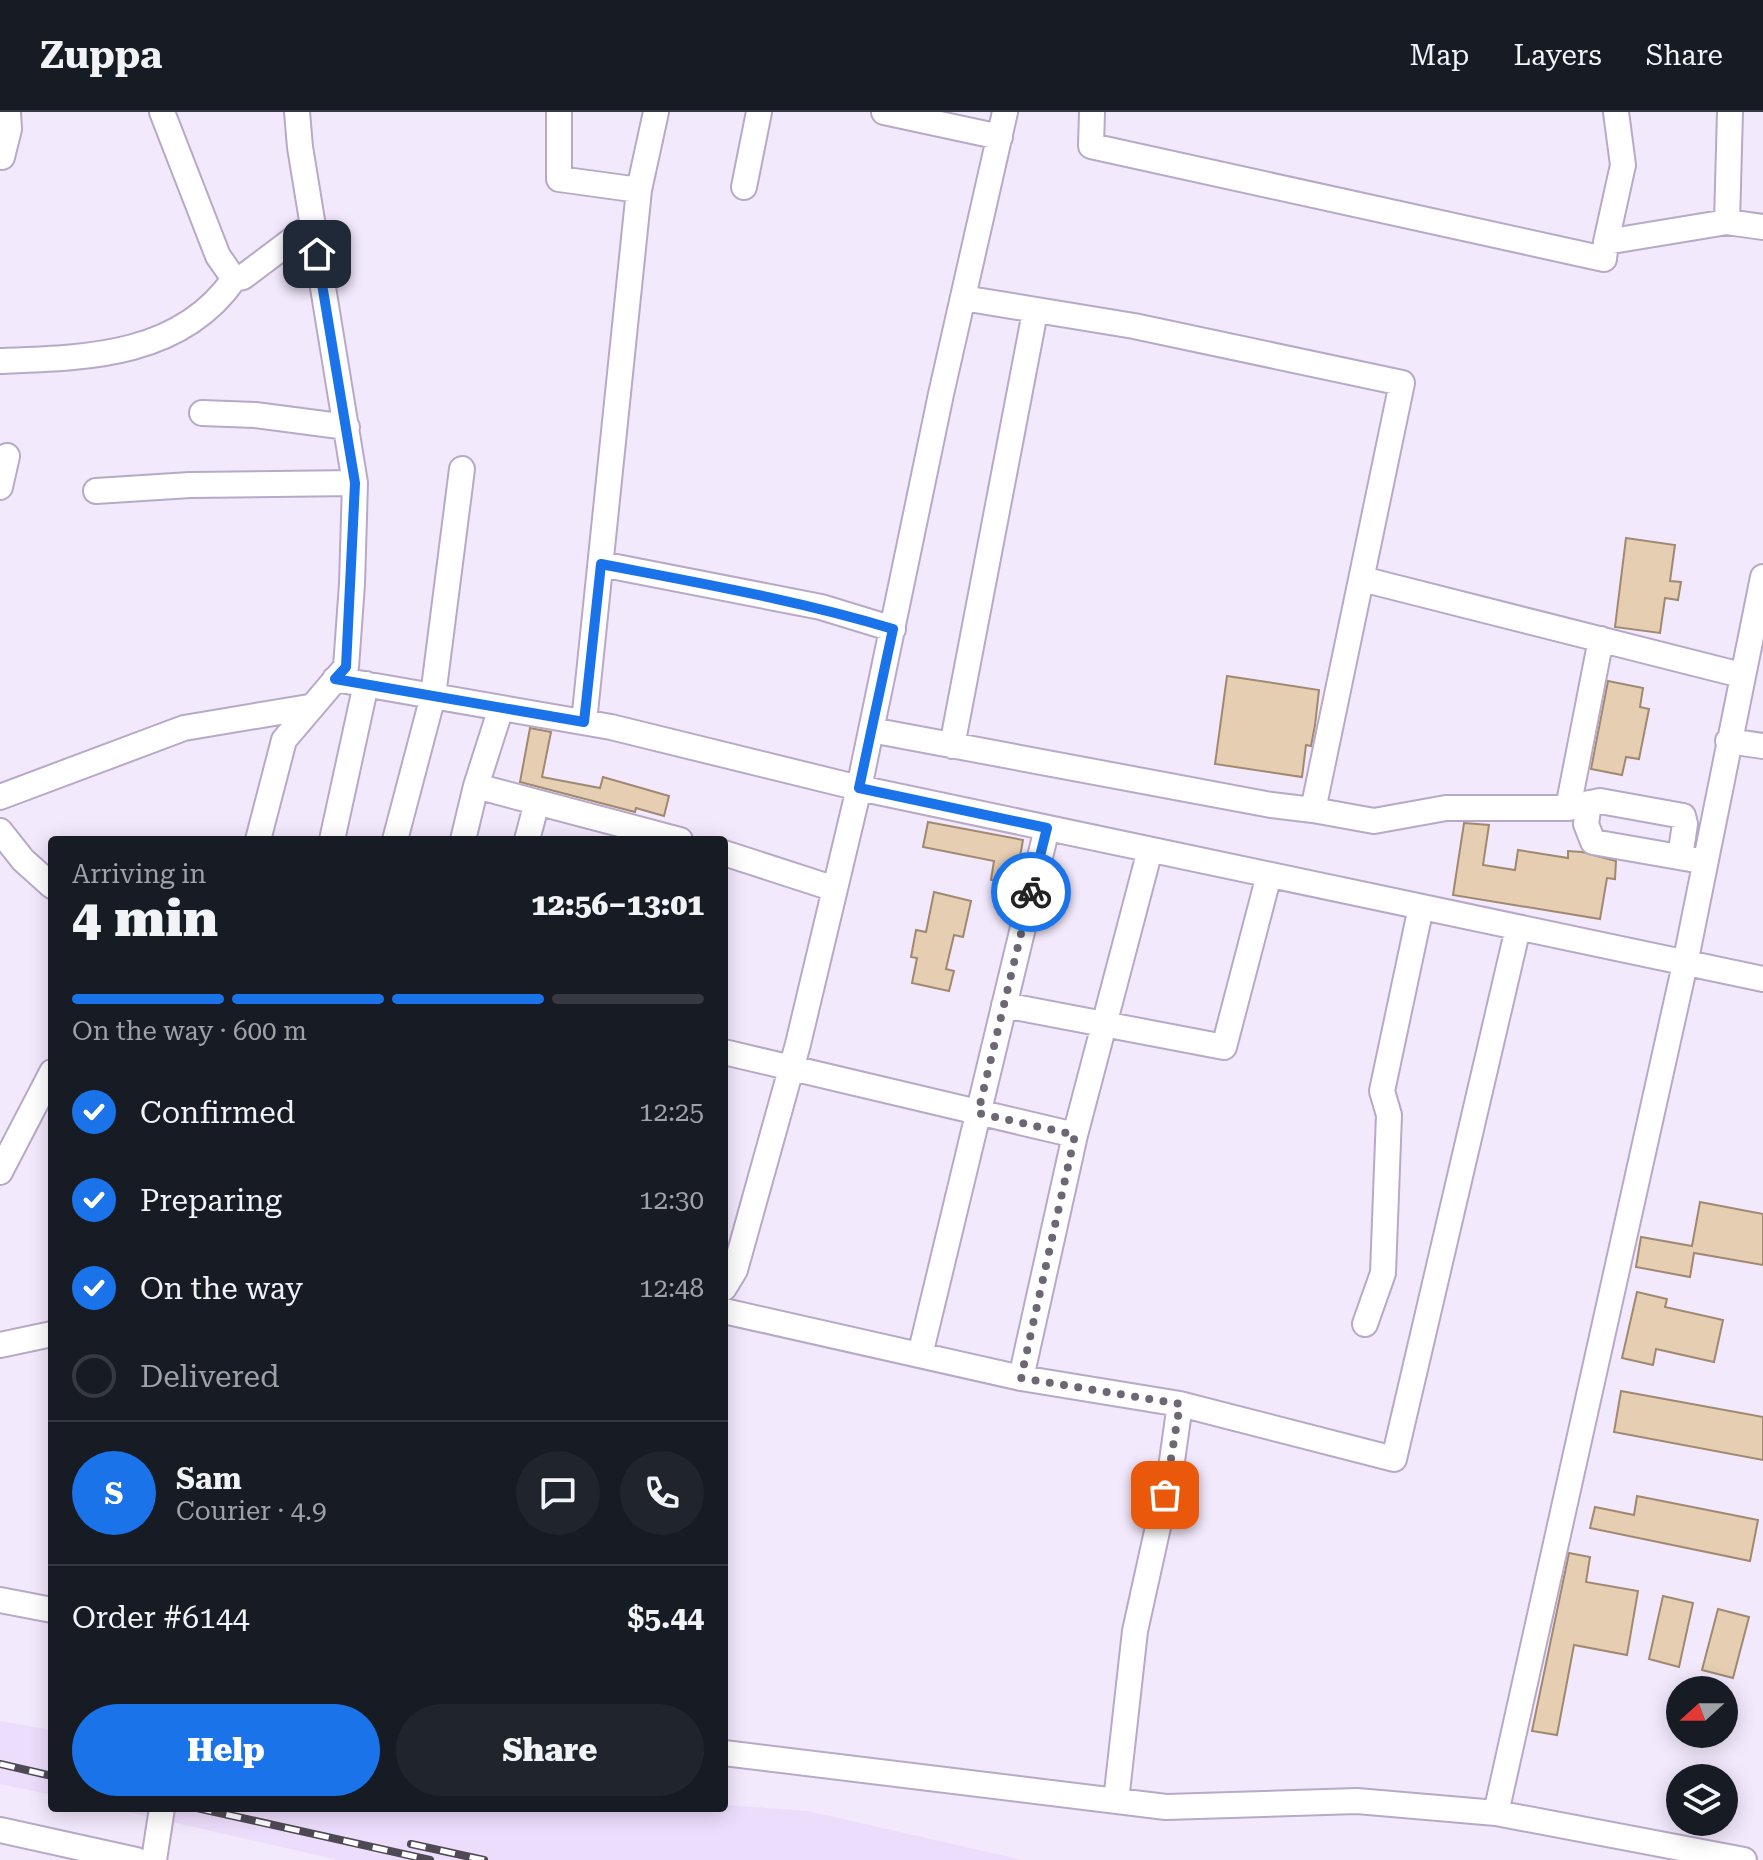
<!DOCTYPE html>
<html lang="en">
<head>
<meta charset="utf-8">
<style>
  :root { --surface:#171b24; --page:#20242c; --text:#f1f3f6; --muted:#9ea1a6; --line:#363941; --accent:#1a73e8 }
  body { margin:0; font-family:"Roboto Serif",serif; background:var(--page); color:var(--text); height:100vh; display:flex; flex-direction:column; font-size:30px; white-space:nowrap }
  * { box-sizing:border-box; margin:0 }
  p { font-size:26px; color:var(--muted) }
  .icon { flex:none; width:44px; height:44px; fill:none; stroke:currentColor; stroke-width:2; stroke-linecap:round; stroke-linejoin:round }
  .map { position:relative; flex:1; overflow:hidden }
  .sheet { position:absolute; left:48px; top:724px; width:680px; height:976px; display:flex; flex-direction:column; background:var(--surface); border-radius:8px; box-shadow:0 4px 20px #0003 }
  .sheet>* { flex:none }
  .needle { width:52px; rotate:249deg }
  .controls { position:absolute; left:1666px; top:1564px; display:grid; gap:16px }
  .controls a { display:grid; place-items:center; width:72px; height:72px; border-radius:50%; background:var(--surface); box-shadow:0 4px 20px #0003; font-size:40px }
  .pin { position:absolute; display:grid; place-items:center; width:68px; height:68px; color:#fff; margin:-34px; border-radius:16px; box-shadow:0 4px 12px #0006 }
  .courier { position:absolute; display:grid; place-items:center; width:80px; height:80px; margin:-40px; border:6px solid #1a73e8; border-radius:50%; background:#fff; color:#222; box-shadow:0 2px 10px #0007 }
  .headline em { font-style:normal; font-weight:800 }
  .headline div { display:flex; flex-direction:column-reverse }
  .headline { display:flex; align-items:center; justify-content:space-between; height:136px; padding:0 24px }
  h1 { font-size:52px; font-weight:800; line-height:60px }
  .bar { display:grid; grid-template-columns:repeat(4,1fr); gap:12px 8px; align-content:center; height:96px; padding:0 24px }
  .bar i { height:10px; border-radius:6px; background:var(--line) }
  .bar .current { background:var(--accent) }
  .bar p { grid-column:span 4 }
  .line { display:flex; align-items:center; gap:20px; padding:0 24px; border-top:2px solid var(--line) }
  .line div { flex:1 }
  .round { display:grid; place-items:center; flex:none; width:84px; height:84px; border-radius:42px; background:var(--page) }
  ol { padding:0 24px; list-style:none }
  li { display:flex; align-items:center; gap:24px; height:88px }
  li p { margin-inline-start:auto }
  li .icon { padding:8px; border-radius:50%; background:var(--accent); color:#fff; stroke-width:4 }
  li:last-child { color:var(--muted) }
  li i { width:44px; height:44px; border:4px solid var(--line); border-radius:50% }
  .primary-button { display:flex; gap:16px; margin-top:auto; padding:16px 24px }
  .primary-button a { flex:1; height:92px; border-radius:48px; background:var(--accent); color:#fff; font-size:32px; font-weight:800; line-height:92px; text-align:center }
  .primary-button a+a { background:var(--page); color:var(--text) }
  header { display:flex; align-items:center; gap:48px; box-sizing:border-box; height:112px; padding:0 40px; background:var(--surface); border-bottom:2px solid var(--line) }
  header strong { font-size:38px }
  nav { display:flex; gap:44px; margin-inline-start:auto; font-size:28px }
  .map>svg:first-child { display:block }
</style>
</head>
<body>
<header>
<strong>Zuppa</strong>
<nav><a>Map</a><a>Layers</a><a>Share</a></nav>
</header>
<div class="map">
<svg width="1763" height="1748" viewBox="0 0 1763 1748">
  <rect width="100%" height="100%" fill="#f2e9fc"/>
  <path fill="#edddfc" d="M0,1609L52,1618V1683L0,1672Z
    M724,1693L808,1699L1022,1748H338L111,1696Z"/>
  <path fill="#e6ceb3" stroke="#a08970" stroke-width="2" d="M1626,426L1675,433L1670,469L1681,470L1678,488L1665,486L1660,521L1615,515Z
    M1227,564L1319,578L1315,613L1311,634L1306,633L1302,665L1215,652Z
    M1608,569L1643,576L1640,595L1649,597L1639,647L1626,645L1622,663L1591,657Z
    M530,616L551,620L542,665L600,676L603,665L669,684L664,704L636,696L635,700L520,670Z
    M928,710L1023,728L1015,772L991,768L994,749L923,735Z
    M1464,711L1489,713L1483,753L1515,758L1518,738L1568,746V739L1582,740L1616,749L1615,767L1607,766L1600,807L1453,783Z
    M934,780L971,789L963,825L954,823L946,857L954,859L949,879L912,871L917,846L911,845L916,818L926,820Z
    M1700,1090L1763,1102V1153L1694,1141L1690,1165L1636,1155L1641,1125L1692,1134Z
    M1637,1180L1667,1187L1665,1195L1723,1208L1714,1250L1656,1237L1653,1253L1622,1246Z
    M1621,1279L1763,1305V1348L1614,1320Z
    M1637,1384L1758,1408L1750,1449L1590,1416L1595,1395L1634,1403Z
    M1569,1441L1590,1445L1586,1470L1638,1479L1627,1543L1574,1533L1557,1623L1532,1619Z
    M1663,1484L1693,1491L1679,1555L1649,1547Z
    M1718,1497L1749,1505L1733,1566L1702,1558Z"/>
  <g fill="none" stroke-linecap="round" stroke-linejoin="round">
    <defs>
      <path id="minor" d="M162,0L218,144L234,167L243,165L312,113
        M559,0V67L639,78L656,0
        M884,0L1000,25
        M1092,0L1091,34L1604,147L1606,130
        M1616,0L1623,53L1606,130L1727,110L1763,115
        M2,45L9,17L8,0
        M744,75L759,0
        M1727,110L1730,0
        M0,249C85,246 180,245 234,167
        M202,301L255,303L347,315
        M0,375L7,344
        M96,379L190,373L355,371
        M601,452L821,495L893,517
        M1362,467L1741,563
        M335,567L611,615L859,676L1763,867
        M501,596L476,674L680,728
        M584,610L639,78
        M871,618L1271,693L1313,698L1402,271L1134,214L963,186
        M1728,629L1763,634
        M952,634L1035,200
        M0,685L184,616L309,595
        M1589,691L1586,712L1593,730L1696,748
        M1568,696L1601,527
        M1313,698L1374,709L1446,696H1568L1600,689L1683,704L1685,712L1680,745
        M0,719L23,748L52,774
        M258,728L284,628L346,555L352,472L355,371L300,35L297,0
        M332,728L366,572
        M395,728L433,584L462,357
        M463,728L476,674
        M527,728L537,690
        M724,741L835,777
        M1004,893L1224,935L1269,763
        M724,940L1075,1023L1021,1266L724,1199
        M1075,1023L1150,738
        M0,1060L52,960
        M724,1176L735,1158L798,932L859,676L941,282L1005,0
        M1365,1212L1383,1161L1389,1003L1382,979L1421,795
        M0,1233L52,1222
        M920,1243L1047,716
        M1021,1266L1180,1292L1171,1356L1135,1519L1116,1689
        M1180,1292L1394,1347L1518,816
        M0,1488L52,1498
        M724,1641L1166,1695L1357,1689L1496,1701L1744,1748
        M1496,1701L1685,852L1763,465
        M0,1718L136,1748
        M154,1748L162,1696"/>
    </defs>
    <use href="#minor" stroke="#b8a9c7" stroke-width="28"/>
    <use href="#minor" stroke="#fff" stroke-width="24"/>
    <defs>
      <path id="rail" d="M0,1652L52,1664
        M197,1696L430,1748
        M411,1732L484,1748"/>
    </defs>
    <use href="#rail" stroke="#4f4955" stroke-width="8"/>
    <use href="#rail" stroke="#fff" stroke-width="5" stroke-dasharray="15" stroke-linecap="butt"/>
  </g>
  <g fill="none" stroke-linecap="round" stroke-linejoin="round">
    <path stroke="#6d6674" stroke-width="8" stroke-dasharray="0 14.4" d="M1031,780L978,1001L1075,1023L1021,1266L1180,1292L1165,1383"/>
    <path stroke="#1a73e8" stroke-width="10" d="M317,142L355,371L346,555L335,567L584,610L601,452C699,471 797,488 893,517L859,676L1047,716L1031,780"/>
  </g>
</svg>
<div class="controls">
<a><svg class="needle" viewBox="-14 -14 28 28"><path d="M0-13l5 13h-10z" fill="#e53935"/><path d="M0 13l5-13h-10z" fill="#9ea1a6"/></svg></a>
<a><svg class="icon" aria-label="layers" viewBox="0 0 24 24"><path d="M12 4l9 5-9 5-9-5zM3 14l9 5 9-5"/></svg></a>
</div>
<div class="pin" style="left:1165px;top:1383px;background:#ea580c"><svg class="icon" aria-label="bag" viewBox="0 0 24 24"><path d="M5 8h14l-1 12H6zM9 8a3 3 0 0 1 6 0"/></svg></div>
<div class="pin" style="left:317px;top:142px;background:#1f2937"><svg class="icon" aria-label="home" viewBox="0 0 24 24"><path d="M3 11l9-7 9 7M6 9v11h12V9"/></svg></div>
<div class="courier" style="left:1031px;top:780px"><svg class="icon" aria-label="bike" viewBox="0 0 24 24"><circle cx="6" cy="16" r="4"/><circle cx="18" cy="16" r="4"/><path d="M6 16l4-8h5l3 8M10 8l3 8H6M13 5h3"/></svg></div>
<section class="sheet">
<div class="headline"><div><h1>4 min</h1><p>Arriving in</p></div><em>12:56–13:01</em></div>
<div class="bar"><i class="current"></i><i class="current"></i><i class="current"></i><i></i><p>On the way · 600 m</p></div>
<ol>
<li><svg class="icon" aria-label="check" viewBox="0 0 24 24"><path d="M5 12l5 5 9-10"/></svg>Confirmed<p>12:25</p></li>
<li><svg class="icon" aria-label="check" viewBox="0 0 24 24"><path d="M5 12l5 5 9-10"/></svg>Preparing<p>12:30</p></li>
<li><svg class="icon" aria-label="check" viewBox="0 0 24 24"><path d="M5 12l5 5 9-10"/></svg>On the way<p>12:48</p></li>
<li><i></i>Delivered</li>
</ol>
<div class="line" style="height:144px"><b class="round" style="background:var(--accent);color:#fff">S</b><div><b>Sam</b><p>Courier · 4.9</p></div><a class="round"><svg class="icon" aria-label="chat" viewBox="0 0 24 24"><path d="M4 5h16v11H9l-5 4z"/></svg></a><a class="round"><svg class="icon" aria-label="phone" viewBox="0 0 24 24"><path d="M5 4h4l2 5-3 2q2 4 5 5l2-3 5 2v4C11 20 4 13 5 4z"/></svg></a></div>
<div class="line" style="height:104px"><div>Order #6144</div><b>$5.44</b></div>
<div class="primary-button"><a>Help</a><a>Share</a></div>
</section>
</div>
</body>
</html>
